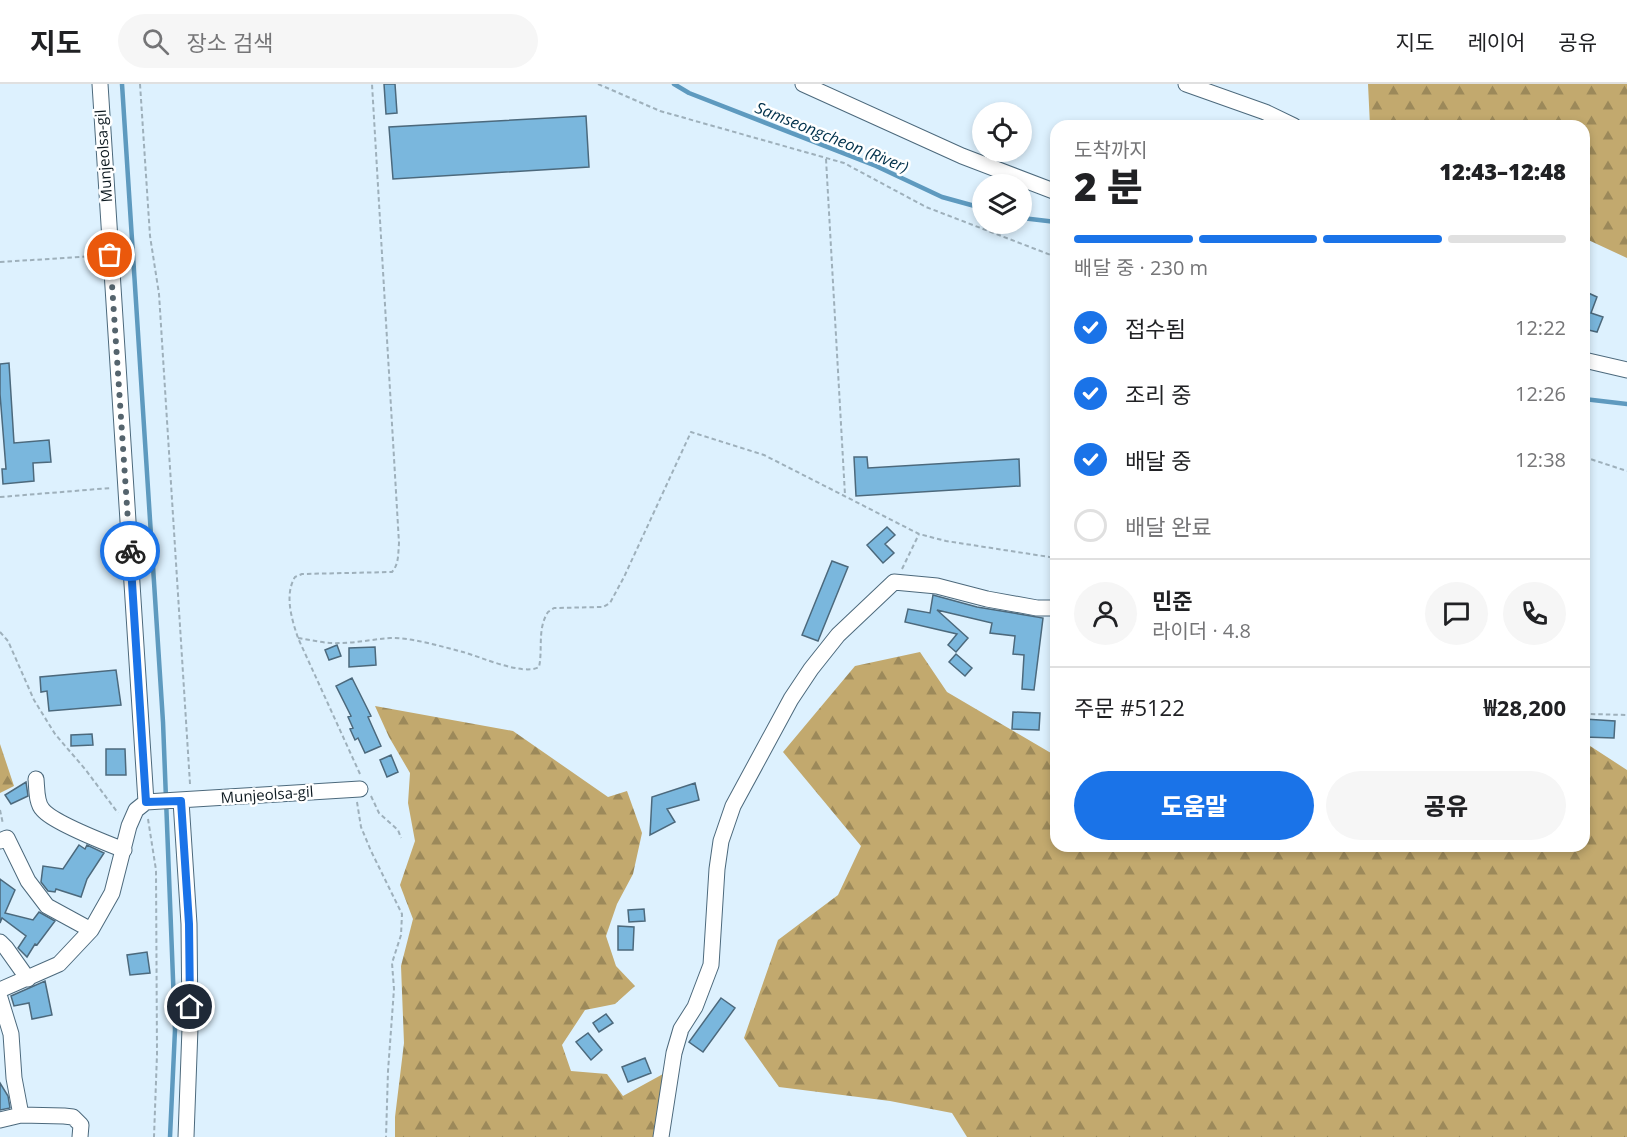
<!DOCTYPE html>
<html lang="ko">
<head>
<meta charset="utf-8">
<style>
  :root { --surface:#fff; --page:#f6f6f6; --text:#202124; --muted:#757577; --line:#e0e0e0; --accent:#1a73e8 }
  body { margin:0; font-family:"Open Sans","Noto Sans KR",sans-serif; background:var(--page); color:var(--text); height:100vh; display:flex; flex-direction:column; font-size:22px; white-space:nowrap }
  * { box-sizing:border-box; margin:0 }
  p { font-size:20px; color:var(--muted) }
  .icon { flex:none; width:33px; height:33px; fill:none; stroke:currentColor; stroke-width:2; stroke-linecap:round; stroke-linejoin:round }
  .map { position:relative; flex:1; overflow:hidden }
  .side { position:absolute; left:1050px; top:36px; width:540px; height:732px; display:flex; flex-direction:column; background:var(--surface); border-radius:18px; box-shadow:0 3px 9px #0003 }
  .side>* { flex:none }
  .tools { position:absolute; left:972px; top:18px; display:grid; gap:12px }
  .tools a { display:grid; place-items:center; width:60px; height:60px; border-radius:50%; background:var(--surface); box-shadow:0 3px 9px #0003; font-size:30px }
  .pin { position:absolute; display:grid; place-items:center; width:51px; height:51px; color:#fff; margin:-26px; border:3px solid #fff; border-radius:50%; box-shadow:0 2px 6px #0007 }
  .courier { position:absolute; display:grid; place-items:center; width:60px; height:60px; margin:-30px; border:4px solid #1a73e8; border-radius:50%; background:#fff; color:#222; box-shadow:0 2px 8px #0007 }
  .headline em { font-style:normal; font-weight:800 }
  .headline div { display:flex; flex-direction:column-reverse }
  .headline { display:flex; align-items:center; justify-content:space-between; height:102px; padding:0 24px }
  h1 { font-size:39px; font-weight:800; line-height:45px }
  .bar { display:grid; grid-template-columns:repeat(4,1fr); gap:9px 6px; align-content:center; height:72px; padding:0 24px }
  .bar i { height:8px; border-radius:4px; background:var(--line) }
  .bar .active { background:var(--accent) }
  .bar p { grid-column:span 4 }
  .line { display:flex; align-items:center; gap:15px; padding:0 24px; border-top:2px solid var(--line) }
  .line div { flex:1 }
  .round { display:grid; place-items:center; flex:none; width:63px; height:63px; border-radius:32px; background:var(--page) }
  ol { padding:0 24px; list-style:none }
  li { display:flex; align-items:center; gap:18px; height:66px }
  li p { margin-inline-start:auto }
  li .icon { padding:6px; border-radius:50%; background:var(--accent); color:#fff; stroke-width:4 }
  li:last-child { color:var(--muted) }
  li i { width:33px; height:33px; border:3px solid var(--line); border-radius:50% }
  .primary-button { display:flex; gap:12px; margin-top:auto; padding:12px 24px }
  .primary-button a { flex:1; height:69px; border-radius:36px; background:var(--accent); color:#fff; font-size:24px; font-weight:800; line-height:69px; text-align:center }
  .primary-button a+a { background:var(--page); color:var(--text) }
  header { display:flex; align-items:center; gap:36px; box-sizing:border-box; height:84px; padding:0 30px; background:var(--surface); border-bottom:2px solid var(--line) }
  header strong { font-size:28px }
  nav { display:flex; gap:33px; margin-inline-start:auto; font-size:21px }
  .search { width:420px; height:54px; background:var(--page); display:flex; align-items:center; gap:15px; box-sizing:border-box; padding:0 21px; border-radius:33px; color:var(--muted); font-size:22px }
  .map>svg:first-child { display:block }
</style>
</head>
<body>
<header>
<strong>지도</strong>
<div class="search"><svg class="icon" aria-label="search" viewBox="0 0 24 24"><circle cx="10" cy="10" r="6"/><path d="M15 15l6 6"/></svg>장소 검색</div>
<nav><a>지도</a><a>레이어</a><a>공유</a></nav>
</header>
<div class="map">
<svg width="1627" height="1053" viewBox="0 0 1627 1053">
  <defs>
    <pattern id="forest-firs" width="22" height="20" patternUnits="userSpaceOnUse" patternTransform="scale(1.5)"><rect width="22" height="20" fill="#c2a96e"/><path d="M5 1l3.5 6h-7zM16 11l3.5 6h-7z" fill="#9c895a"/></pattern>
  </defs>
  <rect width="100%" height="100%" fill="#ddf1fe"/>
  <path fill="url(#forest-firs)" d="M1368,0H1627V174L1584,154V42H1370Z
    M920,568L947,608L1056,672V762H1584V658L1627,686V1053H967L952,1029L890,1017L779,1003L744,954L778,856L838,811L861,762L783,668L855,582Z
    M375,622L513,647L608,713L627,707L642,749L633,790L617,820L606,852L616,882L635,902L615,920L585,926L562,961L571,987L607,990L623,1012L663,990L653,1053H395V1033L404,959L401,882L413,835L400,801L415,757L408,719L410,689L389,653Z
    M0,660L14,702L0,709Z"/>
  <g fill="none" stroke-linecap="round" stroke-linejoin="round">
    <path stroke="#5e9abf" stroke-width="4.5" d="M122,0L163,638L175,946L170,1053
      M674,0L689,9L876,82L942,113L982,124
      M1022,134L1056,138
      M1584,315L1627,320"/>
  </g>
  <path fill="#7ab7dd" stroke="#4c697c" stroke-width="1.5" d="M384,0H395L397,29L386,30Z
    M586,32L589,83L393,95L389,43Z
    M1584,207L1597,213L1591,229L1603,233L1597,248L1584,245Z
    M9,279L14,359L49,356L51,378L33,379L34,397L3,400L2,385H6L0,310V280Z
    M854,373H867L868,384L1019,375L1020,402L856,412Z
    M887,443L895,451L885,460L894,469L883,479L867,461Z
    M832,477L848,483L818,557L802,551Z
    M933,511L977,523L1043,534L1034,606L1022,605L1024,571L1013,570L1015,552L990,549L992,539L937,526L968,554L956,568L948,561L957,550L905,538L908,525L930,529Z
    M337,561L341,572L329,576L325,566Z
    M375,563L376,581L349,583V564Z
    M956,570L972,584L965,592L949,578Z
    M116,586L121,621L49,627L47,607L41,608L40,593Z
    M352,594L371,632L368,633L381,662L365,669L358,654L355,656L350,645L353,644L348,633L351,632L336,602Z
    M1013,628L1040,629L1039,646L1012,645Z
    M1584,635L1615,637L1614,654L1584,653Z
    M92,650L93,661L71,662V651Z
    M106,665H125L126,691H106Z
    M391,671L398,688L387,693L380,676Z
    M26,698L28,712L11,720L5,711Z
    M695,699L699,716L667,725L675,738L650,751L652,713Z
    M79,761L85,765L87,761L104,769L87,795L81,813L56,805L55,808L48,807L41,798L43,782L63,785Z
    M0,795L15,806L5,829L33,836L39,828L55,837L37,861L35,860L27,873L18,864L26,852L2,834L0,839Z
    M644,825L645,837L629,838L628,826Z
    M618,842L634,843L633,866H618Z
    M147,868L150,889L130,891L127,871Z
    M45,897L52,931L32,935L29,919L14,922L11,912Z
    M721,914L735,924L703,968L689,958Z
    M606,930L613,939L599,948L593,939Z
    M588,949L602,966L591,976L576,958Z
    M645,974L651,989L628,998L622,983Z
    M0,999L8,1012L10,1024L0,1026Z"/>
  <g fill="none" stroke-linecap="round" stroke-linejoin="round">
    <defs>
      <path id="minor" d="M100,0L146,718
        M803,0L962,72L1056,108
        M1186,0L1265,28L1294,42
        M1584,276L1627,286
        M36,695C37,704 36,719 43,726C54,739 106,759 124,766
        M181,717L189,840L190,944L186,1053
        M0,757L7,754L28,797L47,822L91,846
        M0,858L6,864L28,895
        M0,906L59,880L91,846L112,809L129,742L136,726L146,718L360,705
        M0,914L11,950L14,994L21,1031
        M0,1036L21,1031L64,1032L73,1033L81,1041L80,1053
        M661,1053L674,969L681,945L695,923L711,881L717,785L721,757L733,722L791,615L811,585L838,551L894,498L937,502L987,515L1037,524H1056"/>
    </defs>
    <use href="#minor" stroke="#4c697c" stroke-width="17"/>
    <path stroke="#9eb0bb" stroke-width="2" stroke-dasharray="4.5 3" stroke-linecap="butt" d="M140,0L150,152L159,210L190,700
      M598,0L660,27L844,79L926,123L1056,173
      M826,75L845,411
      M0,178L96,172
      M1584,373L1627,387
      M0,413L111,404
      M902,485L919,450
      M0,548L8,557L34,616L55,650L85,685L118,729
      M298,554C312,556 326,560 340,559C357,559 374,555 390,554C415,554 439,562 463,568C481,573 523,592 539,583C543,565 537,545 548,528L554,524L603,523L610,519L624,493L691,348L764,371L919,450L946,457L1056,474
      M1584,627L1590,630L1627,631
      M360,690L298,554C292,536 284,511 295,493L302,490L392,488C399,480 398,470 399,459L372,0
      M371,712L379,729L398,746L401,754
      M357,718L361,743L371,767L402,830L401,851L392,879L394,905L388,987L386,1053
      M0,726L3,740
      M148,735L156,786L157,970L154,1053"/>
    <use href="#minor" stroke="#fff" stroke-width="15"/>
  </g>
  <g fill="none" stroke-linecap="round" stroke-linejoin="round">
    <path stroke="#55646d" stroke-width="6" stroke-dasharray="0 10.8" d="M110,171L130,467"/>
    <path stroke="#1a73e8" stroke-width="8" d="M130,467L146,718L181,717L189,840L190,923"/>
  </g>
  <g text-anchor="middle" stroke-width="5" stroke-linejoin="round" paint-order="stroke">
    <g font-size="15" fill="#0c181f" stroke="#fff">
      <text transform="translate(104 72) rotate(-94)" y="5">Munjeolsa-gil</text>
      <text transform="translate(267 711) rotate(-4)" y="5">Munjeolsa-gil</text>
    </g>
    <g font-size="16" font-style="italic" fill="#00314b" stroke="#fff">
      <text transform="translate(832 53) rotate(22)" y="6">Samseongcheon (River)</text>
    </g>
  </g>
</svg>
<div class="tools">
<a><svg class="icon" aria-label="locate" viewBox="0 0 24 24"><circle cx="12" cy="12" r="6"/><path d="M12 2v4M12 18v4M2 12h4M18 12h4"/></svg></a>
<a><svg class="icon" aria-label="layers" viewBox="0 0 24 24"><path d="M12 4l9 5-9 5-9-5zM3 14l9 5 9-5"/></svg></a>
</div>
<div class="pin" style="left:110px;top:171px;background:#ea580c"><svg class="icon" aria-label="bag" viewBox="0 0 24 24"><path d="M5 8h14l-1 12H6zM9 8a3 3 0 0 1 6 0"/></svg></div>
<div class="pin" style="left:190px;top:923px;background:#1f2937"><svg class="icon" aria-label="home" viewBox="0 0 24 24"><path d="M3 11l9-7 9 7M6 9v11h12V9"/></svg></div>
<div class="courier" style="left:130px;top:467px"><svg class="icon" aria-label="bike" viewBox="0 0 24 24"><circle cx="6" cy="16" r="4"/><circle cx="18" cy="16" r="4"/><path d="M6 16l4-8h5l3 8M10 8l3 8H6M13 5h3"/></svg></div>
<section class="side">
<div class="headline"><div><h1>2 분</h1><p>도착까지</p></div><em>12:43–12:48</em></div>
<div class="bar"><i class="active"></i><i class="active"></i><i class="active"></i><i></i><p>배달 중 · 230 m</p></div>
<ol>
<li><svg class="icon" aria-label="check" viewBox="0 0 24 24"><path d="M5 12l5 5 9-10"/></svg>접수됨<p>12:22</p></li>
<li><svg class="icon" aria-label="check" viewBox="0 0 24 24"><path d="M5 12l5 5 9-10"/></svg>조리 중<p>12:26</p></li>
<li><svg class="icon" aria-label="check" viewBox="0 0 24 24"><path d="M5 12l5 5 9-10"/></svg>배달 중<p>12:38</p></li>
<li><i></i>배달 완료</li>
</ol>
<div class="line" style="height:108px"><a class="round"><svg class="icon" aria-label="person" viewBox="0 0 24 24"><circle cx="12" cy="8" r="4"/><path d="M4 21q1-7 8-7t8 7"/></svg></a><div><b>민준</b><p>라이더 · 4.8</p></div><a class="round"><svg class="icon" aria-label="chat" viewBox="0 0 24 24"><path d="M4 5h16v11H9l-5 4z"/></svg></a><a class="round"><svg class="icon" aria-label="phone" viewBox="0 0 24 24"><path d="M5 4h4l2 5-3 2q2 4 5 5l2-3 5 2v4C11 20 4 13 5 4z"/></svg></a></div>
<div class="line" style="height:78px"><div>주문 #5122</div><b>₩28,200</b></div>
<div class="primary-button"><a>도움말</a><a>공유</a></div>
</section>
</div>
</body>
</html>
